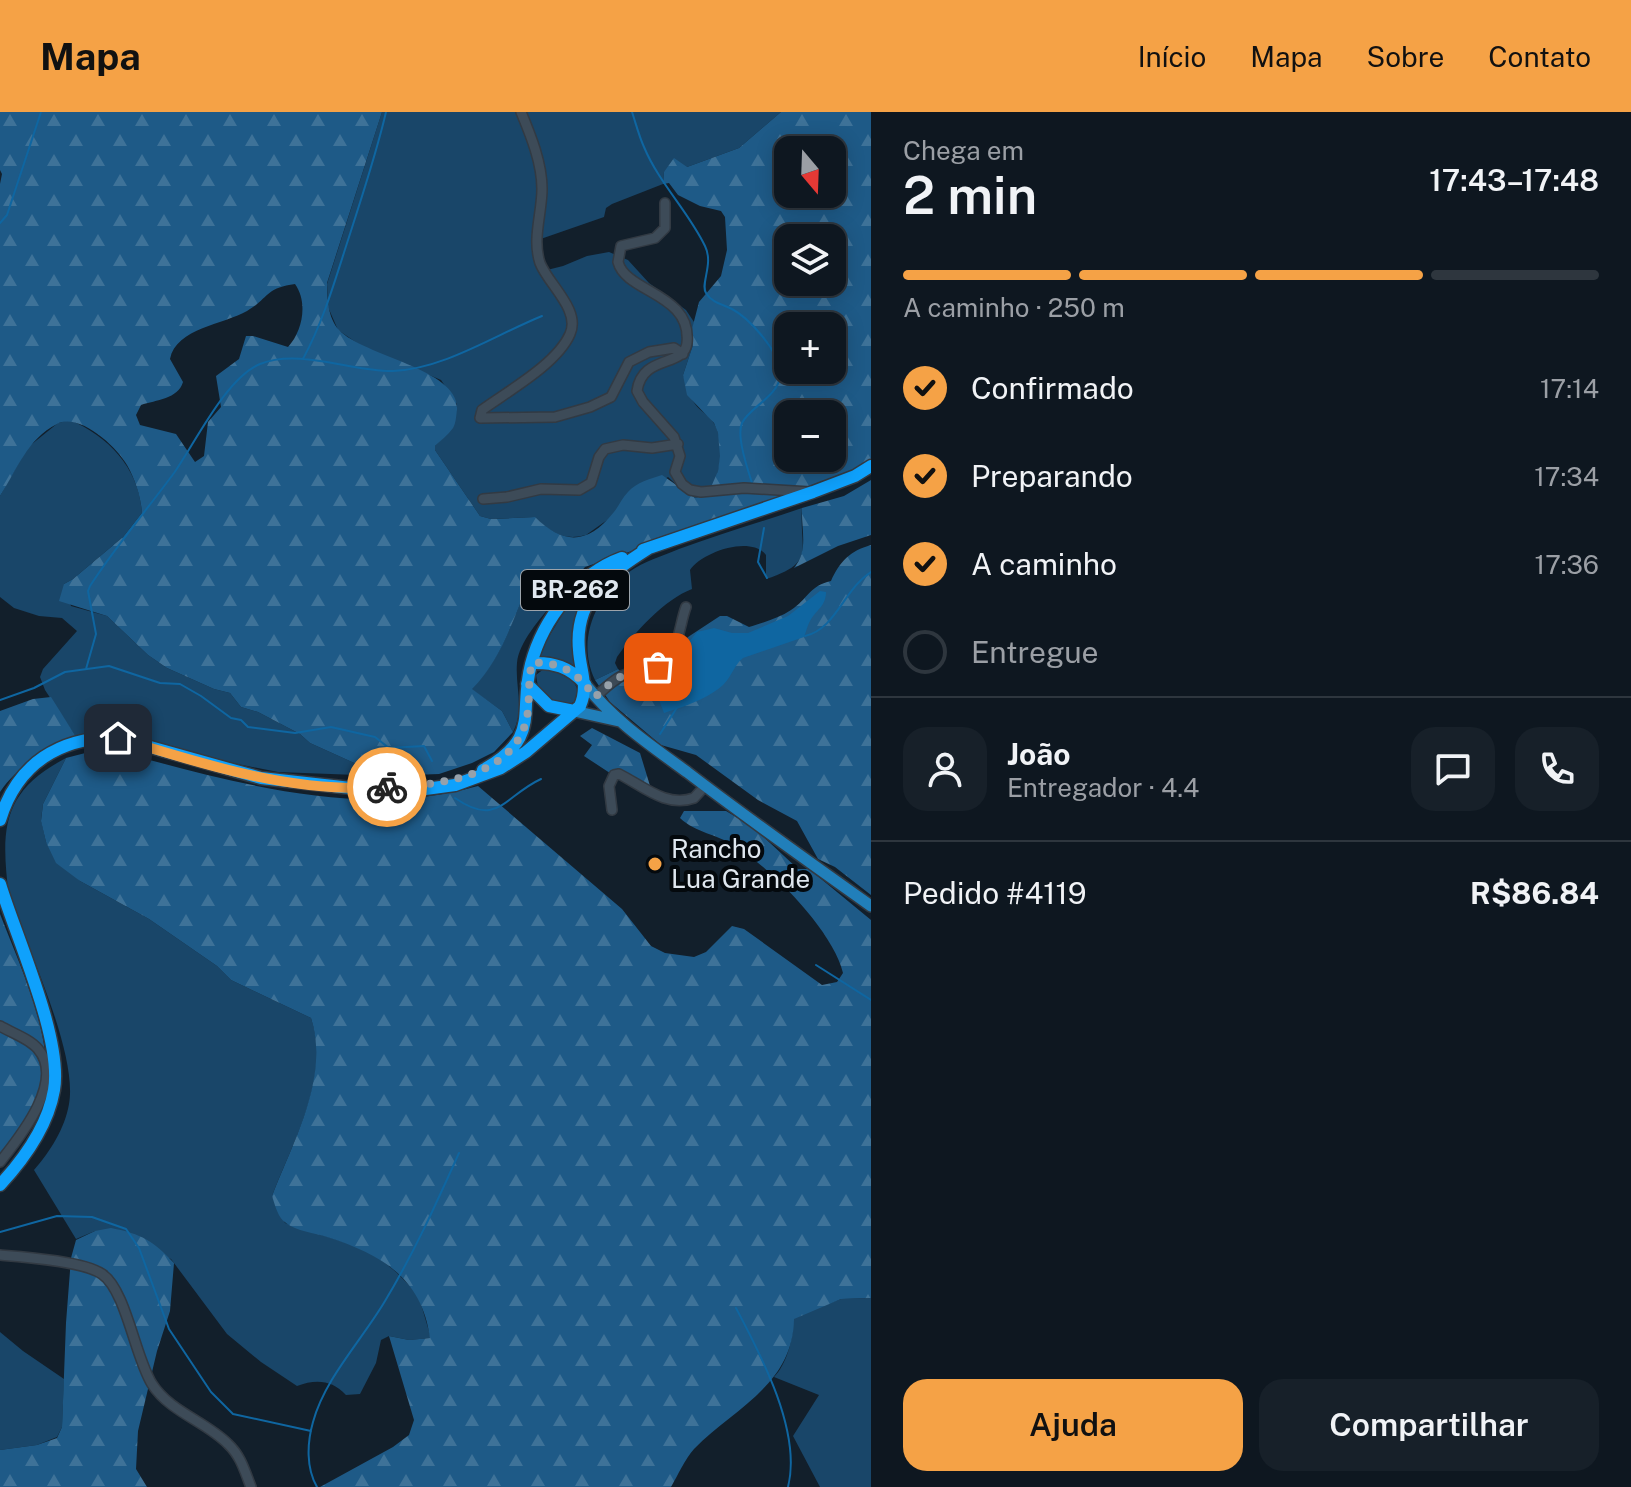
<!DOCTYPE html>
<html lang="pt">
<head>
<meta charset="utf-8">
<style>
  :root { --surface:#0e1720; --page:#172029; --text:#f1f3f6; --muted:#9b9fa5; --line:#2e363e; --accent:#f5a246 }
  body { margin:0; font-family:"Public Sans",sans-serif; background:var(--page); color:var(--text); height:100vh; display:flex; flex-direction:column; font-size:30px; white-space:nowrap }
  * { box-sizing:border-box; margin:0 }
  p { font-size:26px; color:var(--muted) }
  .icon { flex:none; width:44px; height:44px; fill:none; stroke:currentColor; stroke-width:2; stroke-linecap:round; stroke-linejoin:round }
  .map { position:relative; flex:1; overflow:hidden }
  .panel { display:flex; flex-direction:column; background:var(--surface); width:760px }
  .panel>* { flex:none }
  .needle { width:52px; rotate:161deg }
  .fabs { position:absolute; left:774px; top:24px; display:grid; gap:16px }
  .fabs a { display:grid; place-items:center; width:72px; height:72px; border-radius:16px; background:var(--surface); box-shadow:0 4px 20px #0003,0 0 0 2px var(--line); font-size:40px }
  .pin { position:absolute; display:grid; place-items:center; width:68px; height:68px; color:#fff; margin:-34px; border-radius:16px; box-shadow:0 4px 12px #0006 }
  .courier { position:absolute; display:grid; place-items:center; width:80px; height:80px; margin:-40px; border:6px solid #f5a246; border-radius:50%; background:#fff; color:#222; box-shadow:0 2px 10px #0007 }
  .headline em { font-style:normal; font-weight:600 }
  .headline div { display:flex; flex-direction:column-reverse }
  .headline { display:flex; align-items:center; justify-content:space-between; height:136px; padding:0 32px }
  h1 { font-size:52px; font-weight:600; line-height:60px }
  .bar { display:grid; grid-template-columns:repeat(4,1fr); gap:12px 8px; align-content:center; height:96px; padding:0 32px }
  .bar i { height:10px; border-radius:6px; background:var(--line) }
  .bar .active { background:var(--accent) }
  .bar p { grid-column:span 4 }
  .line { display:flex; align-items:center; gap:20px; padding:0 32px; border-top:2px solid var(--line) }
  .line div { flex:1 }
  .round { display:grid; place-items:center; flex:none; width:84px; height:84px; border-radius:24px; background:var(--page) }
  ol { padding:0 32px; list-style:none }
  li { display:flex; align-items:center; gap:24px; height:88px }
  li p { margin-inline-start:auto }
  li .icon { padding:8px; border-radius:50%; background:var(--accent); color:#111; stroke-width:4 }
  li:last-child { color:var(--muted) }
  li i { width:44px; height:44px; border:4px solid var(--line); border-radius:50% }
  .primary-button { display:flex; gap:16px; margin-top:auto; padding:16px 32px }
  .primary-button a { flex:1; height:92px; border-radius:24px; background:var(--accent); color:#111; font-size:32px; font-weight:600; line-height:92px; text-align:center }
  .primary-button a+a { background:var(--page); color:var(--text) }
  header { display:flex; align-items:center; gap:48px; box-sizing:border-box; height:112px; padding:0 40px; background:var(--accent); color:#111 }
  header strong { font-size:38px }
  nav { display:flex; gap:44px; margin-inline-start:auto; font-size:28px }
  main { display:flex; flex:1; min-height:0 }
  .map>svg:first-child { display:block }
</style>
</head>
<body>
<header>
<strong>Mapa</strong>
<nav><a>Início</a><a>Mapa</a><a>Sobre</a><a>Contato</a></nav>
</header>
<main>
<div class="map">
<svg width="871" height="1375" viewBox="0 0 871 1375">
  <defs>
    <pattern id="forest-firs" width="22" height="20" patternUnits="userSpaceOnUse" patternTransform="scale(2)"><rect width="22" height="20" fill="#1e5a87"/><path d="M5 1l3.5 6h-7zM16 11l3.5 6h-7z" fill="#3e7298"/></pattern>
  </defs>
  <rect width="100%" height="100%" fill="#121f2b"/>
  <path fill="#194669" d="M382,0H781L739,36L687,55L664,60L663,72L612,92L606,96L604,105L532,130L535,149L543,159L563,154L587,144L609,140L628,148L649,171L686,198L694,210L693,233L683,263C687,272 689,285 695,292C700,299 708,302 713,310C726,329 721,364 708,382L695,386L685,381L668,365L586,423C563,429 551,420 534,405L491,407L480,404L435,338V334C451,318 455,315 457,292L441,268L363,235L338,218L328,195L327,172Z
    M70,308C109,325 139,356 142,401L123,425L73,467L64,472L71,494L107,504L148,543L167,556L214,577L230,581L241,595L258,600L300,622L310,631L383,664L278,660L172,639L119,625L78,628L45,578L40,565L43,557L77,519L62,506L39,504L14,496L0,485V384L27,336L58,311Z
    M802,396C799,439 817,450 766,467V443C751,423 702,440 690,458L692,477C665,487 634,521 617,545L615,551L618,557L595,568C576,529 595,484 629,460C644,449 663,444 679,437C720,422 761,410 802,396Z
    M532,461L553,491C540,507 519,530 517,551C515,575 525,597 513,620L502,599L471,577C503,546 515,502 532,461Z
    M603,461L580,496L579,561L551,545L537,544L570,490Z
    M545,556C561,561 576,563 578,582L574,590L565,594L546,587L539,581L536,563Z
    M66,646L43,692L41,708L46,730L80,769L149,807L217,854L231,868L311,906C331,965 293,1029 272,1084L285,1111L350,1132L374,1142L396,1160L418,1182L431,1226L409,1228L389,1224L381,1228L376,1251L360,1282L346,1283C332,1268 316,1267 297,1274L261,1250L227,1222L171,1147L95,1119L76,1127L34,1058C50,1040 65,1016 69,992C78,942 27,834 9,784C0,715 3,679 66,646Z
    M871,1186V1375H820L793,1324L819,1283L774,1265C787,1252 794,1225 793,1207L798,1203L841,1187Z
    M0,1220L23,1239L64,1267L62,1315L57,1325L37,1333L0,1338Z"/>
  <path fill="url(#forest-firs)" fill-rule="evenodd" d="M0,0H382L327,171C327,187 328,206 339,218C365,245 460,257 457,298C456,304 456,311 453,316C448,323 441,328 435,334V338L480,404L491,407L535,405C563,432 587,434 614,400C619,394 622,386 628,380C637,370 650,367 662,363L695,386L708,382L718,359L720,344L718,321L714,311L687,283L683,263L693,233L692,217L699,190L721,164L727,138L725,105L721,99L700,94L678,83L669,71L663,72L664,60L674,46L687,55L739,36L781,0H871V350L854,363L585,455L553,491L532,462C515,502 503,546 472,577L502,599L513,620L494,640L472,651L439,662L383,664L310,631L300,622L258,600L241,595L230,581L214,577L167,556L148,543L107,504L59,489L64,472L73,467L123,425L142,401C141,385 135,367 127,353C117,335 79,300 57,312C27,327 17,358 0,384V72L2,62L0,58ZM788,38H832V82H788ZM788,126H832V170H788ZM295,172C308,190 303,219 288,235L253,224H246L239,247L216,264L221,295L208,310L204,344L195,350L176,322L140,313L136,303L141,293C156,288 178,287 183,270L170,247C176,216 225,212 247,199C269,186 265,176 295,172ZM788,214H832V258H788ZM788,302H832V346H788Z
    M871,368V423L838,434L794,456C809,438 801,418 802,396L844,384Z
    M871,433V783L835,755L818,747L797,709L758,688L696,643L661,633L610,590L595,568L618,557L635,573L648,570L680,550L683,533L688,525L720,504H727L749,515C762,511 779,506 791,498C808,487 809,474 831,469C840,449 850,439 871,433Z
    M51,585L78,628C47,641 19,651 0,680V599L33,587Z
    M592,616L640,641L651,677L616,665L584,644L592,633L580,624Z
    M97,638L116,639C233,670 358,708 478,674L622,797L651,834L665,841L694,845L706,840L732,814L744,817L822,873L837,870L843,861C833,819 772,757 735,734C717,722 696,721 680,706L684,699H726L753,715L798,757H809L871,808V1186L841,1187L794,1207C793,1273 734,1296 694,1337C685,1347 678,1363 671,1375H320L393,1335L409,1323L414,1308L389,1224L409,1228L430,1226C422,1166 381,1142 327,1125C315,1121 296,1119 286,1111C278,1106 275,1093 272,1084C293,1030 330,965 311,906L231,868L217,854L149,807L80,769L56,751L46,730L41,709L43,692L66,646Z
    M0,802C17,846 46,909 46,956C46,980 15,1035 0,1056Z
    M111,1116C142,1122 153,1129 174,1151L170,1199L157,1239L138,1319L136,1357L147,1375H0V1338L37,1333L57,1326L62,1315L66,1211L71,1146L76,1128L95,1119Z"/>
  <path fill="#0f66a1" d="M820,479L826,480C826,495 815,498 809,511C807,515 806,520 804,525L743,546C734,553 732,564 724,572C710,586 683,595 664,601L654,575L685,551L688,531L697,520L714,516L732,521H748L788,504Z"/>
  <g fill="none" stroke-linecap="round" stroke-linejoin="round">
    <path stroke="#0f66a1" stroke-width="2" d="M632,0C636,12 639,24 644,35C659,71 688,99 705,134C714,152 700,172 706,181C712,191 722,192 732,197C749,206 777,237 780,258C784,282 750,294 742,311C736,324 748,358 752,371
      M0,111L7,103L41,0
      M303,247C324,208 335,168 349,125C362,84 376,43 386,0
      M764,416L758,450L767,466
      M805,524C836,517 844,477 871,460
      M86,557L96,522L88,479L90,474C115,435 146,399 174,361C195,331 226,266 260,252C299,236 353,260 393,259C444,257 495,223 542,204
      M0,588L34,576L65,560L109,554L160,571L180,572L201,584L231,606L241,608L248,615L295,621L331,615L375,625L389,636L424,634L432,649
      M660,622L678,594
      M455,686C498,716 504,684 541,667
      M816,853L871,888
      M0,1120L57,1104L92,1105L126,1117L139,1136L169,1217L211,1280L233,1302L311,1319
      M736,1196C761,1243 802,1320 788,1375
      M317,1375C306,1356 307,1331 313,1310C325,1266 362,1228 385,1189C414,1141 436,1092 459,1041"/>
    <defs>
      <path id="minor" d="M521,0C531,24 542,51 542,77C542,101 532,127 540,151C548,172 581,198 570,222C557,252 508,279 482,298L480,306L555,305L590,295L611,285L629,250L649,240L674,236L683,242
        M665,91V116L655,126L621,134L618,150C626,181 692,181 687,231C684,256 642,242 637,279L643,290L674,325L680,344L675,360L682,372L690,378L701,380L744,376L810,380
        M483,387L507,385L541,377L579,378L591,371L599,345L605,337L623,333L652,336L678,332
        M595,585C605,576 618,563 632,560C653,557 661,558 673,537C680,525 681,508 686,495
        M612,698L609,674L614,663L619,662C643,674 666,696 694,686L705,674
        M0,914C12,921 30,927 38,937C66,969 19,1026 0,1050
        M0,1143C24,1145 83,1149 102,1162C126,1178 135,1245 152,1272C170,1300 205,1309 228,1332C241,1344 245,1360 251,1375"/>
      <path id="major" d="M585,572C613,608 650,633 687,660C747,706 809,750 871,794
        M574,599L619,609"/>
      <path id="highway" d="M643,438L813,380L855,364L871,354
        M532,551C553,550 570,555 585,572
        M527,572L549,594L574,599
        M483,658C542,625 518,603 531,552C543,507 578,462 622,446
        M0,708C17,652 60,624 118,626L261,666L396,681L455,673L501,656L526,640L580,594C589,574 580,558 579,538C574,485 610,461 649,436
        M0,772C16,825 63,927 54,978C48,1013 24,1047 0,1073"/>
    </defs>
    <use href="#minor" stroke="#323a43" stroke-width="12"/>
    <use href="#major" stroke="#323a43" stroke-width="14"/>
    <use href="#highway" stroke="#323a43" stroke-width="15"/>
    <use href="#minor" stroke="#3d4b58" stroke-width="9"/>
    <use href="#major" stroke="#217fba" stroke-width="11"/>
    <use href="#highway" stroke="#0fa1fc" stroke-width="12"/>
  </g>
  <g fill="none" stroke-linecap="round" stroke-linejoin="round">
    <path stroke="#97a1aa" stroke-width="8" stroke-dasharray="0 14.4" d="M387,675C436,673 507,667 525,613C531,595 527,571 532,551C562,549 578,562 595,585C605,576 619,562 633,561C643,559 649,560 658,555"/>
    <path stroke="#f5a246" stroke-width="10" d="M118,626C205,653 295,682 387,675"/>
  </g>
  <circle fill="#f5a246" stroke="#04090d" stroke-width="3" cx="655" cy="752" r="8"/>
  <g text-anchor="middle" stroke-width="8" stroke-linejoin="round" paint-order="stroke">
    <rect fill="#04090d" stroke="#9da4ab" stroke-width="2" x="521" y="458" width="108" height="40" rx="6"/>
    <g font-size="24" font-weight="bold" fill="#dfe7ef">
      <text x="575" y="486">BR-262</text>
    </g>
    <g font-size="26" fill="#dfe7ef" stroke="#04090d" text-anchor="start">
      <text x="671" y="746">Rancho<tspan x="671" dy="30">Lua Grande</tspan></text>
    </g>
  </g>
</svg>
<div class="fabs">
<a><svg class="needle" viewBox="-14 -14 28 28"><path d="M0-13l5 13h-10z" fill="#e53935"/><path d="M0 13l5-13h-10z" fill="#9b9fa5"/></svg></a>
<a><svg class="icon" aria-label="layers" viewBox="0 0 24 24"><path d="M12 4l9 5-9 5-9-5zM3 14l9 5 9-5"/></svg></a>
<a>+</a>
<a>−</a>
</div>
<div class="pin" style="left:658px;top:555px;background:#ea580c"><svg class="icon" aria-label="bag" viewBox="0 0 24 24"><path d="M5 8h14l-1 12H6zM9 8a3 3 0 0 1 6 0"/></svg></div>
<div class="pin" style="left:118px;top:626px;background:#1f2937"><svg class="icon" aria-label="home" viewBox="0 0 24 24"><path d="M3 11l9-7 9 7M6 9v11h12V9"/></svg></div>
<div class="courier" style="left:387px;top:675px"><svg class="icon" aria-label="bike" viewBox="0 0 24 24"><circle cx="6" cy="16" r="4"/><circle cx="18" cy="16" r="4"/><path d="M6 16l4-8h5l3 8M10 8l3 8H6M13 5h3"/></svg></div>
</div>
<section class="panel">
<div class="headline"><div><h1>2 min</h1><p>Chega em</p></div><em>17:43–17:48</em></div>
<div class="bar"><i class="active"></i><i class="active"></i><i class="active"></i><i></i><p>A caminho · 250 m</p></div>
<ol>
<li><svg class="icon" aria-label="check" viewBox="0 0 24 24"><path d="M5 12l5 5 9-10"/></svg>Confirmado<p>17:14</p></li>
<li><svg class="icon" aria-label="check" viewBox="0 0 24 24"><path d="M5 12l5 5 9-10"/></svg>Preparando<p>17:34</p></li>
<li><svg class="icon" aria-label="check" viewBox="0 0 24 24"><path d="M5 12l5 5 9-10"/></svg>A caminho<p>17:36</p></li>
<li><i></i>Entregue</li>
</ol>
<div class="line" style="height:144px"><a class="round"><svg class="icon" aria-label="person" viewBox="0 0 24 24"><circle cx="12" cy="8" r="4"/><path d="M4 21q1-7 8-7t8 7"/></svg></a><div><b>João</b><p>Entregador · 4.4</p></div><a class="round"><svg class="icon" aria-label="chat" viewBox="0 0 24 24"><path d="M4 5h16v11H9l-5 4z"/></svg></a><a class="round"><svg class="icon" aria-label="phone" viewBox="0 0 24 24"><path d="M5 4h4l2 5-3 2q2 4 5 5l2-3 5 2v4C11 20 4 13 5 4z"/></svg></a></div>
<div class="line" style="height:104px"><div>Pedido #4119</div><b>R$86.84</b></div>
<div class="primary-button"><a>Ajuda</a><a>Compartilhar</a></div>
</section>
</main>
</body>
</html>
